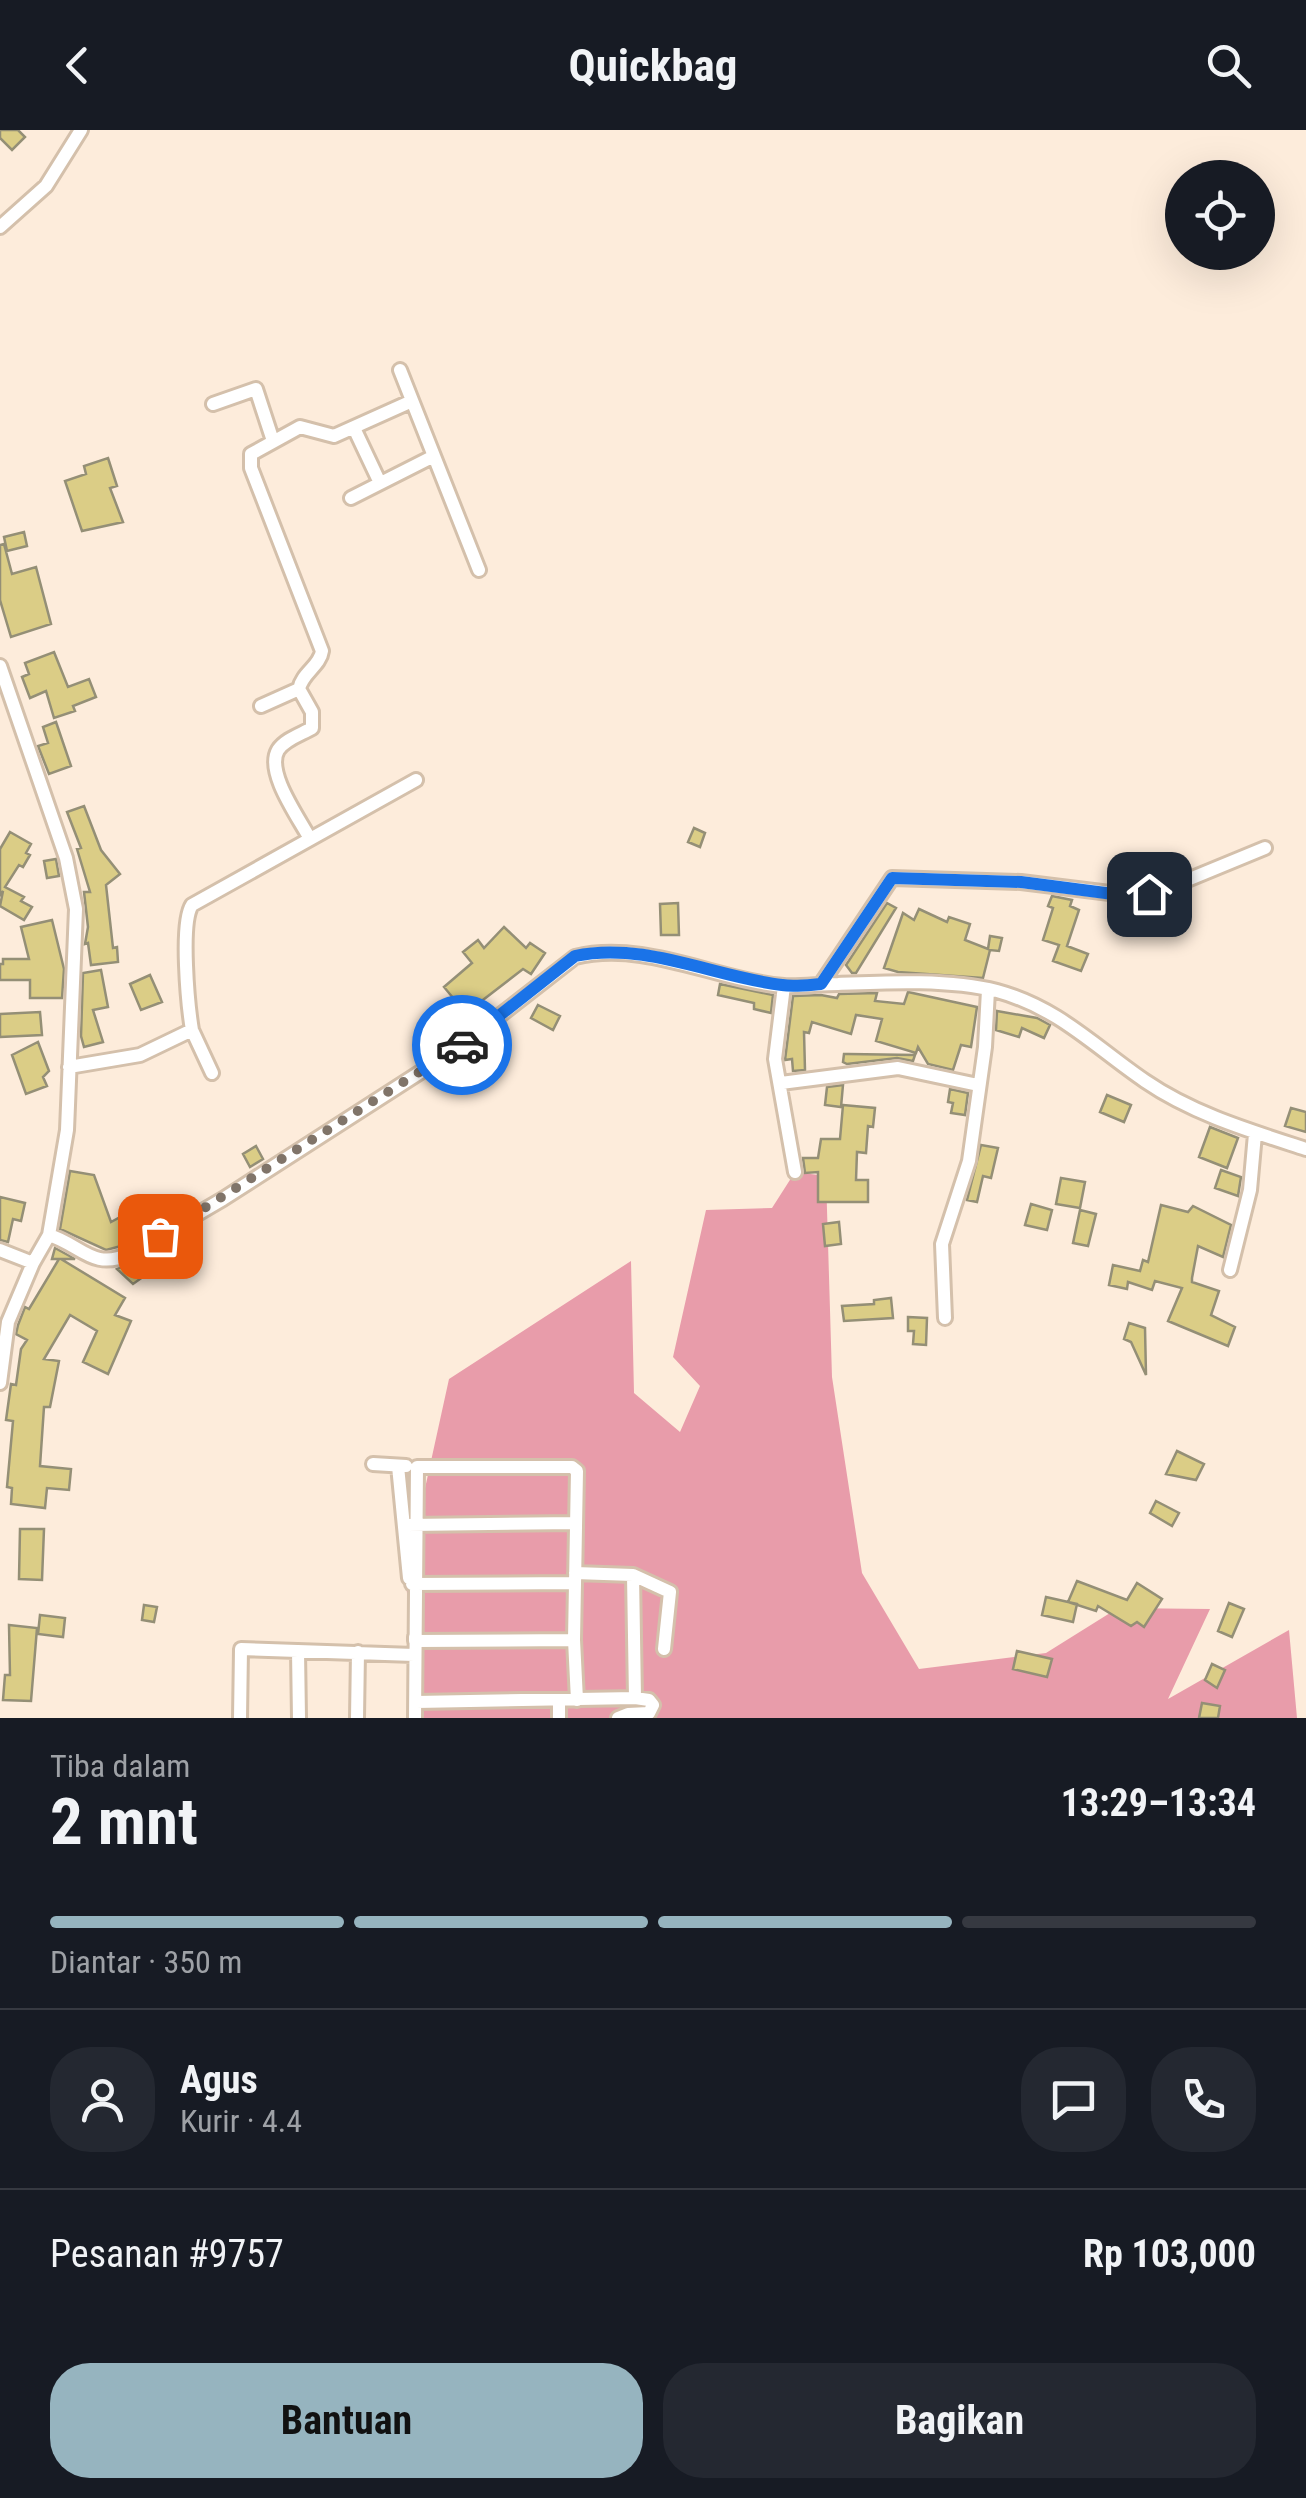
<!DOCTYPE html>
<html lang="id">
<head>
<meta charset="utf-8">
<style>
  :root { --surface:#171b24; --page:#242831; --text:#f1f3f6; --muted:#9ea1a6; --line:#363941; --accent:#96b4bf }
  body { margin:0; font-family:"Roboto Condensed",sans-serif; background:var(--page); color:var(--text); height:100vh; display:flex; flex-direction:column; font-size:38px; white-space:nowrap }
  * { box-sizing:border-box; margin:0 }
  p { font-size:32px; color:var(--muted) }
  .icon { flex:none; width:55px; height:55px; fill:none; stroke:currentColor; stroke-width:2; stroke-linecap:round; stroke-linejoin:round }
  .map { position:relative; height:1588px; overflow:hidden }
  .panel { display:flex; flex-direction:column; background:var(--surface); flex:1 }
  .panel>* { flex:none }
  .controls { position:absolute; left:1165px; top:30px; display:grid; gap:20px }
  .controls a { display:grid; place-items:center; width:110px; height:110px; border-radius:50%; background:var(--surface); box-shadow:0 10px 40px #0002; font-size:50px }
  .pin { position:absolute; display:grid; place-items:center; width:85px; height:85px; color:#fff; margin:-42px; border-radius:20px; box-shadow:0 5px 15px #0006 }
  .courier { position:absolute; display:grid; place-items:center; width:100px; height:100px; margin:-50px; border:8px solid #1a73e8; border-radius:50%; background:#fff; color:#222; box-shadow:0 2px 12px #0007 }
  .head em { font-style:normal; font-weight:700 }
  .head div { display:flex; flex-direction:column-reverse }
  .head { display:flex; align-items:center; justify-content:space-between; height:170px; padding:0 50px }
  h1 { font-size:65px; font-weight:700; line-height:75px }
  .bar { display:grid; grid-template-columns:repeat(4,1fr); gap:15px 10px; align-content:center; height:120px; padding:0 50px }
  .bar i { height:12px; border-radius:8px; background:var(--line) }
  .bar .selected { background:var(--accent) }
  .bar p { grid-column:span 4 }
  .line { display:flex; align-items:center; gap:25px; padding:0 50px; border-top:2px solid var(--line) }
  .line div { flex:1 }
  .round { display:grid; place-items:center; flex:none; width:105px; height:105px; border-radius:40px; background:var(--page) }
  .primary-button { display:flex; gap:20px; margin-top:auto; padding:20px 50px }
  .primary-button a { flex:1; height:115px; border-radius:40px; background:var(--accent); color:#111; font-size:40px; font-weight:700; line-height:115px; text-align:center }
  .primary-button a+a { background:var(--page); color:var(--text) }
  header { display:flex; justify-content:space-between; align-items:center; height:130px; padding:0 50px; background:var(--surface); font-size:45px; font-weight:700 }
  .map>svg:first-child { display:block }
</style>
</head>
<body>
<header><svg class="icon" aria-label="back" viewBox="0 0 24 24"><path d="M15 5l-7 7 7 7"/></svg>Quickbag<svg class="icon" aria-label="search" viewBox="0 0 24 24"><circle cx="10" cy="10" r="6"/><path d="M15 15l6 6"/></svg></header>
<div class="map">
<svg width="1306" height="1588" viewBox="0 0 1306 1588">
  <rect width="100%" height="100%" fill="#fdecdb"/>
  <path fill="#e89caa" d="M795,1042L826,1046L832,1247L862,1443L919,1539L1046,1523L1118,1478L1210,1479L1168,1569L1289,1500L1297,1588H417L411,1540L406,1445L449,1249L631,1131L634,1263L680,1302L700,1256L673,1227L706,1080L772,1078Z"/>
  <path fill="#dbcd86" stroke="#948f76" stroke-width="2.5" d="M0,0H18L25,7L12,20L0,8Z
    M108,328L117,356L110,358L123,392L82,401L65,351L86,344L84,336Z
    M24,402L27,416L7,421L4,407Z
    M4,414L12,444L36,437L51,494L11,507L0,470V415Z
    M54,522L68,557L89,549L96,567L73,576L75,581L54,588L46,561L30,568L22,547L29,544L25,533Z
    M56,592L71,636L49,644L38,616L48,613L43,597Z
    M84,676L101,720L120,744L106,755L113,818L117,817L118,832L91,835L88,813L85,814L88,797L84,762H90L77,719L81,718L67,682Z
    M694,698L705,703L700,717L688,712Z
    M10,702L31,714L26,723L30,725L23,737L19,735L5,757L24,767L21,771L32,777L24,790L0,776L3,761L0,765V719Z
    M56,729L59,746L47,748L44,731Z
    M1052,766L1072,770L1070,776L1079,780L1067,816L1088,824L1081,841L1053,831L1059,815L1043,810L1053,778L1048,776Z
    M678,773L679,805H661L660,774Z
    M887,773L896,778L856,843H852L846,835Z
    M919,779L947,792L949,787L970,794L965,810L988,819L990,806L1002,808L999,821L990,820L983,848L898,842L884,838L903,783L914,790Z
    M52,790L64,839L62,868H30V850H0V834H3V829H29L21,797Z
    M504,797L526,818L530,813L545,823L531,844L523,839L479,873L486,881L473,892L444,857L472,833L463,822L478,810L484,818Z
    M101,840L108,877L93,880L103,912L84,917L81,906L83,843Z
    M150,845L162,872L141,880L130,854Z
    M720,854L773,865L771,883L754,879V873L718,865Z
    M908,862L977,877L971,917L961,915L953,940L928,934L918,917L916,923L876,911L882,889L856,885L851,904L812,892L809,903L804,902L805,940L793,941L792,929L785,930L793,866L821,865L837,868L839,864L877,863L875,871L904,874Z
    M538,875L560,886L553,900L531,888Z
    M997,881L1037,888L1050,895L1044,908L1022,898L1019,907L996,900Z
    M40,882L42,905L0,907V884Z
    M38,912L49,941L43,947L47,956L26,964L12,925Z
    M844,924H848L915,925L913,931L897,928L847,934L843,932Z
    M843,955L841,977L825,975L827,957Z
    M950,959L968,963L965,985L951,983L953,973L948,972Z
    M1107,965L1131,975L1124,992L1100,982Z
    M843,975L875,978L873,997L868,996L866,1023L857,1022L856,1050H868V1072H818V1042L805,1043L803,1028H818L821,1009H840Z
    M1291,978L1306,982V1002L1285,996Z
    M1210,997L1238,1008L1227,1038L1199,1027Z
    M981,1015L998,1018L991,1048L983,1046L977,1072L967,1070Z
    M256,1016L263,1029L250,1037L243,1024Z
    M1221,1040L1241,1047L1238,1066L1215,1058Z
    M70,1041L94,1045L111,1092L144,1074L156,1097L125,1115L106,1120L60,1099Z
    M1061,1048L1085,1052L1080,1078L1056,1074Z
    M0,1067L25,1073L21,1091L13,1089L8,1112L0,1110Z
    M1031,1074L1052,1080L1047,1100L1025,1095Z
    M1161,1075L1188,1082L1193,1076L1231,1095L1223,1127L1198,1116L1192,1148V1152L1219,1161L1211,1185L1235,1197L1228,1216L1168,1191L1182,1158L1155,1151L1152,1160L1128,1152L1127,1159L1109,1155L1113,1135L1140,1141L1143,1130L1148,1132Z
    M1080,1080L1096,1084L1088,1116L1073,1113Z
    M839,1092L841,1114L825,1116L823,1094Z
    M55,1118L75,1129H61L125,1168L115,1185L131,1191L108,1244L83,1232L97,1201L70,1185L44,1229L59,1231L50,1277H44L40,1336L71,1339L69,1360L47,1358L45,1378L11,1374L12,1358L7,1357L13,1291L6,1290L11,1254L16,1255L21,1219L27,1210L16,1204L18,1195L25,1177L29,1179L59,1129H52Z
    M153,1122L161,1134L133,1154L117,1139Z
    M891,1168L893,1188L844,1191L842,1176L874,1174V1170Z
    M908,1187L927,1188L926,1215L913,1214L914,1201H908Z
    M1129,1193L1145,1198L1146,1245L1131,1212L1124,1209Z
    M1177,1321L1204,1334L1196,1350L1166,1344Z
    M1156,1371L1179,1383L1172,1396L1150,1383Z
    M20,1399H44L42,1450L19,1449Z
    M1077,1451L1127,1470L1137,1453L1162,1469L1144,1497L1137,1492L1131,1496L1098,1476L1096,1481L1068,1472Z
    M1046,1467L1077,1474L1073,1492L1042,1485Z
    M1229,1473L1244,1479L1232,1507L1218,1501Z
    M144,1475L157,1477L154,1492L142,1490Z
    M40,1485L65,1488L63,1507L38,1504Z
    M9,1495L37,1498L31,1571L3,1570L5,1545H10Z
    M1017,1521L1052,1529L1047,1547L1013,1539Z
    M1212,1534L1225,1540L1217,1558L1205,1550Z
    M1202,1573L1220,1576L1218,1588H1199Z"/>
  <g fill="none" stroke-linecap="round" stroke-linejoin="round">
    <defs>
      <path id="street" d="M0,97L46,56L81,0
        M400,240L479,440
        M213,274L256,259L273,311
        M354,298L380,353
        M351,368L434,326
        M0,536L66,728L76,779L67,1000L49,1105L33,1133L8,1192L0,1253
        M261,576L299,559
        M310,709C299,688 265,642 278,620C285,609 302,604 312,598V582L299,559C302,543 320,536 322,521L251,338V324L300,297L334,306L412,271
        M821,854L892,748L1021,752L1134,766L1163,760L1265,718
        M784,856L775,929L795,1042
        M192,900L212,943
        M69,937L140,925L192,900C188,876 180,793 192,775L416,650
        M781,953L898,938L978,955
        M49,1105C81,1115 93,1141 129,1124L223,1069L458,918L575,827C645,810 715,850 784,856C801,857 820,854 838,854C886,852 950,849 997,861C1059,878 1095,917 1145,951C1193,984 1251,1001 1306,1019
        M0,1120L33,1133
        M1230,1140L1250,1060L1255,1004
        M945,1188L942,1114L969,1031L985,917L988,860
        M373,1334L406,1336
        M398,1336L409,1448
        M408,1395L576,1393
        M575,1443L633,1445L670,1462L664,1519
        M633,1445L635,1568
        M412,1454L574,1453
        M415,1507V1511L574,1510
        M298,1521L299,1588
        M416,1572L635,1568L649,1570L653,1575L649,1583L628,1584L618,1588
        M240,1588L241,1519L414,1525
        M357,1588L358,1522
        M415,1588L417,1337H572L577,1341L574,1510L577,1570
        M559,1588V1570"/>
    </defs>
    <use href="#street" stroke="#d4c0ab" stroke-width="18"/>
    <use href="#street" stroke="#fff" stroke-width="12"/>
  </g>
  <g fill="none" stroke-linecap="round" stroke-linejoin="round">
    <path stroke="#807469" stroke-width="10" stroke-dasharray="0 18" d="M160,1106L462,915"/>
    <path stroke="#1a73e8" stroke-width="12" d="M462,915L575,826C644,811 714,847 782,855C794,857 808,855 821,854L892,748L1021,752L1121,765L1149,764"/>
  </g>
</svg>
<div class="controls">
<a><svg class="icon" aria-label="locate" viewBox="0 0 24 24"><circle cx="12" cy="12" r="6"/><path d="M12 2v4M12 18v4M2 12h4M18 12h4"/></svg></a>
</div>
<div class="pin" style="left:160px;top:1106px;background:#ea580c"><svg class="icon" aria-label="bag" viewBox="0 0 24 24"><path d="M5 8h14l-1 12H6zM9 8a3 3 0 0 1 6 0"/></svg></div>
<div class="pin" style="left:1149px;top:764px;background:#1f2937"><svg class="icon" aria-label="home" viewBox="0 0 24 24"><path d="M3 11l9-7 9 7M6 9v11h12V9"/></svg></div>
<div class="courier" style="left:462px;top:915px"><svg class="icon" aria-label="car" viewBox="0 0 24 24"><path d="M5 17H2v-5l4-1 3-4h7l3 4 3 1v5h-3M9 17h6M6 11h13"/><circle cx="7" cy="17" r="2"/><circle cx="17" cy="17" r="2"/></svg></div>
</div>
<section class="panel">
<div class="head"><div><h1>2 mnt</h1><p>Tiba dalam</p></div><em>13:29–13:34</em></div>
<div class="bar"><i class="selected"></i><i class="selected"></i><i class="selected"></i><i></i><p>Diantar · 350 m</p></div>
<div class="line" style="height:180px"><a class="round"><svg class="icon" aria-label="person" viewBox="0 0 24 24"><circle cx="12" cy="8" r="4"/><path d="M4 21q1-7 8-7t8 7"/></svg></a><div><b>Agus</b><p>Kurir · 4.4</p></div><a class="round"><svg class="icon" aria-label="chat" viewBox="0 0 24 24"><path d="M4 5h16v11H9l-5 4z"/></svg></a><a class="round"><svg class="icon" aria-label="phone" viewBox="0 0 24 24"><path d="M5 4h4l2 5-3 2q2 4 5 5l2-3 5 2v4C11 20 4 13 5 4z"/></svg></a></div>
<div class="line" style="height:130px"><div>Pesanan #9757</div><b>Rp 103,000</b></div>
<div class="primary-button"><a>Bantuan</a><a>Bagikan</a></div>
</section>
</body>
</html>
